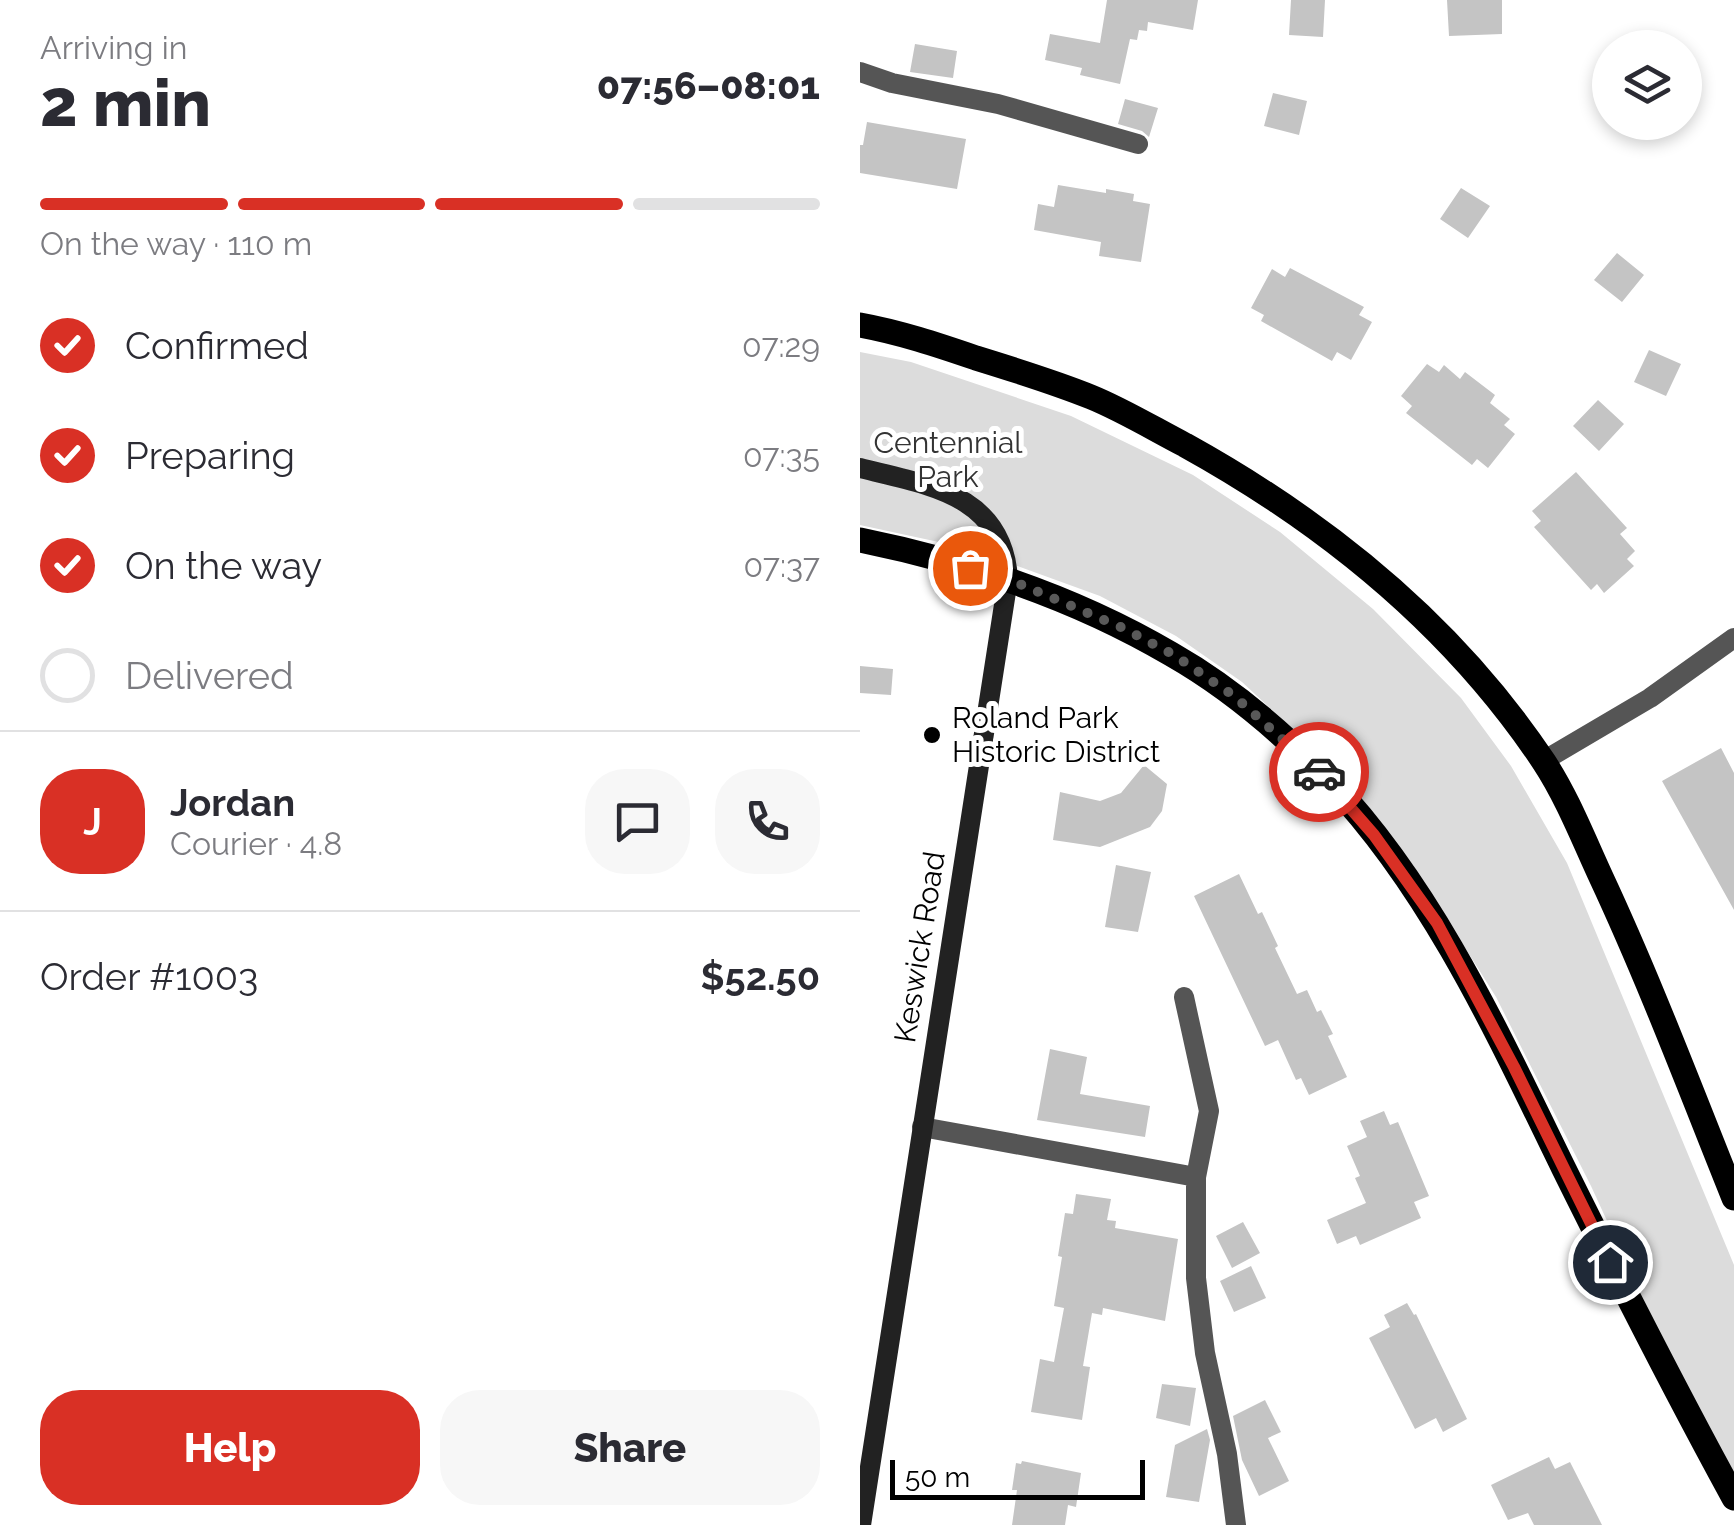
<!DOCTYPE html>
<html lang="en">
<head>
<meta charset="utf-8">
<style>
  :root { --surface:#fff; --page:#f7f7f7; --text:#2b2b33; --muted:#7c7c81; --line:#e1e1e2; --accent:#d93025 }
  body { margin:0; font-family:Raleway,sans-serif; background:var(--page); color:var(--text); height:100vh; display:flex; flex-direction:column; font-size:38px; white-space:nowrap }
  * { box-sizing:border-box; margin:0 }
  p { font-size:32px; color:var(--muted) }
  .icon { flex:none; width:55px; height:55px; fill:none; stroke:currentColor; stroke-width:2; stroke-linecap:round; stroke-linejoin:round }
  .map { position:relative; flex:1; overflow:hidden }
  .sheet { display:flex; flex-direction:column; background:var(--surface); width:860px }
  .sheet>* { flex:none }
  .buttons { position:absolute; left:732px; top:30px; display:grid; gap:20px }
  .buttons a { display:grid; place-items:center; width:110px; height:110px; border-radius:50%; background:var(--surface); box-shadow:0 5px 15px #0003; font-size:50px }
  .scale { position:absolute; left:30px; bottom:25px; width:255px; box-sizing:border-box; padding-left:10px; border:5px solid #000; border-top:0; font-size:28px; line-height:35px; white-space:nowrap; color:#000; -webkit-text-stroke:8px #fff; paint-order:stroke }
  .pin { position:absolute; display:grid; place-items:center; width:85px; height:85px; color:#fff; margin:-42px; border:5px solid #fff; border-radius:50%; box-shadow:0 2px 10px #0007 }
  .courier { position:absolute; display:grid; place-items:center; width:100px; height:100px; margin:-50px; border:8px solid #d93025; border-radius:50%; background:#fff; color:#222; box-shadow:0 2px 12px #0007 }
  .headline em { font-style:normal; font-weight:800 }
  .headline div { display:flex; flex-direction:column-reverse }
  .headline { display:flex; align-items:center; justify-content:space-between; height:170px; padding:0 40px }
  h1 { font-size:65px; font-weight:800; line-height:75px }
  .bar { display:grid; grid-template-columns:repeat(4,1fr); gap:15px 10px; align-content:center; height:120px; padding:0 40px }
  .bar i { height:12px; border-radius:8px; background:var(--line) }
  .bar .selected { background:var(--accent) }
  .bar p { grid-column:span 4 }
  .line { display:flex; align-items:center; gap:25px; padding:0 40px; border-top:2px solid var(--line) }
  .line div { flex:1 }
  .round { display:grid; place-items:center; flex:none; width:105px; height:105px; border-radius:40px; background:var(--page) }
  ol { padding:0 40px; list-style:none }
  li { display:flex; align-items:center; gap:30px; height:110px }
  li p { margin-inline-start:auto }
  li .icon { padding:10px; border-radius:50%; background:var(--accent); color:#fff; stroke-width:4 }
  li:last-child { color:var(--muted) }
  li i { width:55px; height:55px; border:5px solid var(--line); border-radius:50% }
  .primary-button { display:flex; gap:20px; margin-top:auto; padding:20px 40px }
  .primary-button a { flex:1; height:115px; border-radius:40px; background:var(--accent); color:#fff; font-size:40px; font-weight:800; line-height:115px; text-align:center }
  .primary-button a+a { background:var(--page); color:var(--text) }
  main { display:flex; flex:1; min-height:0 }
  .map>svg:first-child { display:block }
</style>
</head>
<body>
<main>
<section class="sheet">
<div class="headline"><div><h1>2 min</h1><p>Arriving in</p></div><em>07:56–08:01</em></div>
<div class="bar"><i class="selected"></i><i class="selected"></i><i class="selected"></i><i></i><p>On the way · 110 m</p></div>
<ol>
<li><svg class="icon" aria-label="check" viewBox="0 0 24 24"><path d="M5 12l5 5 9-10"/></svg>Confirmed<p>07:29</p></li>
<li><svg class="icon" aria-label="check" viewBox="0 0 24 24"><path d="M5 12l5 5 9-10"/></svg>Preparing<p>07:35</p></li>
<li><svg class="icon" aria-label="check" viewBox="0 0 24 24"><path d="M5 12l5 5 9-10"/></svg>On the way<p>07:37</p></li>
<li><i></i>Delivered</li>
</ol>
<div class="line" style="height:180px"><b class="round" style="background:var(--accent);color:#fff">J</b><div><b>Jordan</b><p>Courier · 4.8</p></div><a class="round"><svg class="icon" aria-label="chat" viewBox="0 0 24 24"><path d="M4 5h16v11H9l-5 4z"/></svg></a><a class="round"><svg class="icon" aria-label="phone" viewBox="0 0 24 24"><path d="M5 4h4l2 5-3 2q2 4 5 5l2-3 5 2v4C11 20 4 13 5 4z"/></svg></a></div>
<div class="line" style="height:130px"><div>Order #1003</div><b>$52.50</b></div>
<div class="primary-button"><a>Help</a><a>Share</a></div>
</section>
<div class="map">
<svg width="874" height="1525" viewBox="0 0 874 1525">
  <rect width="100%" height="100%" fill="#fff"/>
  <path fill="#dcdcdc" d="M0,352L51,362L211,416L333,475L420,532L513,609L601,698L651,766L707,863L874,1265V1480L816,1371L731,1186L636,997L553,865L455,750L382,682L316,636L240,596L111,549L0,525Z"/>
  <path fill="#c4c4c4" d="M247,0H338L333,30L288,22L287,31L279,30L277,40L270,39L260,84L220,75L222,68L185,60L190,34L240,43Z
    M431,0H465L463,37L429,35Z
    M587,0H642V34L589,36Z
    M55,44L97,51L93,78L50,72Z
    M413,93L447,101L439,135L404,126Z
    M265,99L298,108L289,137L282,131L258,124Z
    M7,122L106,139L97,189L0,173V145H3Z
    M198,185L246,193V189L274,194L273,201L290,204L281,262L239,256L241,242L174,230L178,204L194,207Z
    M601,188L630,206L608,238L580,219Z
    M757,253L784,275L762,302L734,280Z
    M430,268L504,307L499,315L512,322L491,360L477,352L472,361L401,321L404,315L391,308L412,269L425,277Z
    M789,350L821,364L806,396L774,382Z
    M567,364L579,372L584,365L600,379L605,372L635,395L630,403L650,419L644,425L655,434L628,468L617,459L612,465L546,413L552,406L541,396Z
    M738,400L764,424L739,451L713,426Z
    M716,472L767,528L760,534L775,551L767,559L774,566L744,593L737,584L731,590L674,527L681,521L672,511Z
    M0,666L33,669L31,695L0,693Z
    M861,748L874,773V910L802,781Z
    M284,765L307,784L302,811L290,827L240,847L193,840L200,792L240,801L261,793Z
    M256,865L291,872L278,932L245,927Z
    M379,874L398,914L402,912L418,946L415,948L437,994L447,990L457,1012L461,1010L473,1034L468,1036L487,1077L449,1095L441,1078L436,1080L418,1040L405,1046L334,896Z
    M190,1049L227,1057L220,1094L290,1106L285,1137L177,1120Z
    M524,1111L530,1125L538,1122L569,1196L554,1202L561,1218L500,1245L496,1236L477,1244L467,1220L506,1203L495,1178L500,1176L487,1146L507,1137L500,1121Z
    M216,1194L251,1199L247,1220L256,1221L255,1228L318,1239L305,1321L243,1308L242,1315L232,1313L223,1366L230,1367L222,1420L171,1412L180,1359L194,1362L204,1308L194,1306L202,1257L198,1256L205,1213L213,1214Z
    M383,1222L400,1253L372,1268L356,1236Z
    M391,1266L406,1298L374,1312L360,1281Z
    M547,1303L554,1315L556,1314L607,1419L583,1432L576,1418L555,1429L509,1338L530,1327L524,1315Z
    M302,1384L336,1388L330,1426L296,1418Z
    M405,1400L421,1432L408,1438L429,1481L399,1496L382,1460L373,1416Z
    M347,1429L350,1440L339,1502L306,1497L315,1445Z
    M689,1457L695,1469L710,1462L742,1525H674L668,1513L648,1520L631,1485Z
    M162,1461L221,1473L216,1507L208,1505L205,1525H152L157,1490H152L156,1463L161,1464Z"/>
  <g fill="none" stroke-linecap="round" stroke-linejoin="round">
    <path stroke="#555" stroke-width="20" d="M0,72L32,83L138,104L278,144
      M324,997L349,1111L336,1177V1278L345,1353L367,1454L376,1525
      M62,1127L336,1177"/>
    <path stroke="#555" stroke-width="20" d="M683,761L790,698L874,638"/>
    <path stroke="#222" stroke-width="20" d="M0,468C68,485 143,494 148,579L1,1525"/>
    <path stroke="#000" stroke-width="25" d="M0,325C39,332 78,345 116,358C155,370 194,382 231,397C263,410 294,429 325,445C466,523 594,627 684,762C707,797 723,838 741,877C790,982 831,1091 874,1198
      M0,540C108,562 216,598 311,654C369,687 424,734 470,782C573,890 639,1036 704,1169C759,1280 815,1390 874,1498"/>
  </g>
  <g fill="none" stroke-linecap="round" stroke-linejoin="round">
    <path stroke="#595959" stroke-width="10" stroke-dasharray="0 18" d="M110,568L148,579L263,628L314,655L374,696L459,772"/>
    <path stroke="#d93025" stroke-width="12" d="M459,772L514,835L577,923L654,1067L750,1262"/>
  </g>
  <circle fill="#000" stroke="#fff" stroke-width="4" cx="72" cy="735" r="10"/>
  <g text-anchor="middle" stroke-width="10" stroke-linejoin="round" paint-order="stroke">
    <g font-size="30" fill="#333" stroke="#fff">
      <text x="88" y="453">Centennial<tspan x="88" dy="34">Park</tspan></text>
    </g>
    <g font-size="30" fill="#000" stroke="#fff" text-anchor="start">
      <text x="92" y="728">Roland Park<tspan x="92" dy="34">Historic District</tspan></text>
    </g>
    <g font-size="30" fill="#000" stroke="#fff">
      <text transform="translate(60 947) rotate(-81)" y="10">Keswick Road</text>
    </g>
  </g>
</svg>
<div class="buttons">
<a><svg class="icon" aria-label="layers" viewBox="0 0 24 24"><path d="M12 4l9 5-9 5-9-5zM3 14l9 5 9-5"/></svg></a>
</div>
<div class="scale">50 m</div>
<div class="pin" style="left:110px;top:568px;background:#ea580c"><svg class="icon" aria-label="bag" viewBox="0 0 24 24"><path d="M5 8h14l-1 12H6zM9 8a3 3 0 0 1 6 0"/></svg></div>
<div class="pin" style="left:750px;top:1262px;background:#1f2937"><svg class="icon" aria-label="home" viewBox="0 0 24 24"><path d="M3 11l9-7 9 7M6 9v11h12V9"/></svg></div>
<div class="courier" style="left:459px;top:772px"><svg class="icon" aria-label="car" viewBox="0 0 24 24"><path d="M5 17H2v-5l4-1 3-4h7l3 4 3 1v5h-3M9 17h6M6 11h13"/><circle cx="7" cy="17" r="2"/><circle cx="17" cy="17" r="2"/></svg></div>
</div>
</main>
</body>
</html>
